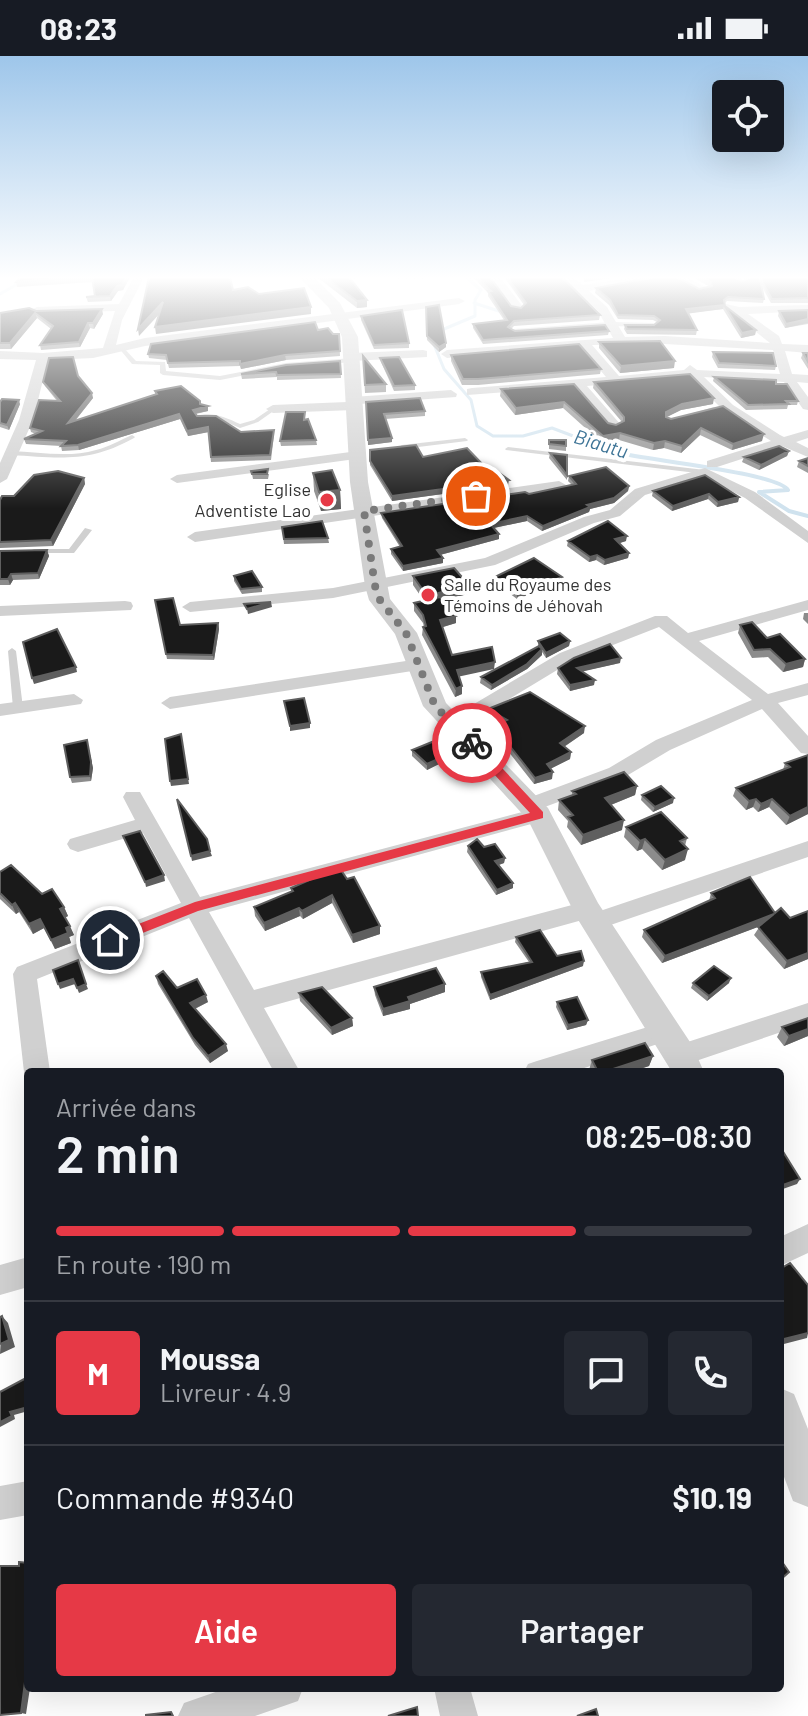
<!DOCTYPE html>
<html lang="fr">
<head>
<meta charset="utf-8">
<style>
  :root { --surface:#171b24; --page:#242831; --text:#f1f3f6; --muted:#9ea1a6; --line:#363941; --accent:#e63946 }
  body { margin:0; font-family:Barlow,sans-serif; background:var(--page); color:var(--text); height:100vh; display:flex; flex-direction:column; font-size:30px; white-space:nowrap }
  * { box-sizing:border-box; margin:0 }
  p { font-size:26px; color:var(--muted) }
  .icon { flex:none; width:44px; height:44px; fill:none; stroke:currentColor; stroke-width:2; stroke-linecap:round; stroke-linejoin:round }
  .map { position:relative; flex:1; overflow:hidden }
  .side { position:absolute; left:24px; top:1012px; width:760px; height:624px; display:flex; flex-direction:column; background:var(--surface); border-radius:8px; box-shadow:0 8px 32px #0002 }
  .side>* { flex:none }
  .tools { position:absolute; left:712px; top:24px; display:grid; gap:16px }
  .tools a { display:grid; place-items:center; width:72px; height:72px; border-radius:8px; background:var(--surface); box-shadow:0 8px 32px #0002; font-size:40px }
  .pin { position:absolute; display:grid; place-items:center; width:68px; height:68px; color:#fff; margin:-34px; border:4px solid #fff; border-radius:50%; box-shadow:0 2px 8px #0007 }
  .courier { position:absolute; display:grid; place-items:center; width:80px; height:80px; margin:-40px; border:6px solid #e63946; border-radius:50%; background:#fff; color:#222; box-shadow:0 2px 10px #0007 }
  .overview em { font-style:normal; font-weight:600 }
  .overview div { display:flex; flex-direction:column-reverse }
  .overview { display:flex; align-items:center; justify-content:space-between; height:136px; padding:0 32px }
  h1 { font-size:52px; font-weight:600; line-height:60px }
  .bar { display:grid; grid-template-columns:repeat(4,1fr); gap:12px 8px; align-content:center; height:96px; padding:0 32px }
  .bar i { height:10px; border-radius:6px; background:var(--line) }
  .bar .selected { background:var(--accent) }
  .bar p { grid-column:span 4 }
  .line { display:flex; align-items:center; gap:20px; padding:0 32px; border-top:2px solid var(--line) }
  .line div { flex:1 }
  .round { display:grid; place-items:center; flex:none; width:84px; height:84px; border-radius:8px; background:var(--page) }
  .primary-button { display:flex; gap:16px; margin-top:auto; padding:16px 32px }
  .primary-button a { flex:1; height:92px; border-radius:8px; background:var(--accent); color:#fff; font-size:32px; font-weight:600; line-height:92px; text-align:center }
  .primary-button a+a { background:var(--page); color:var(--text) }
  .status { display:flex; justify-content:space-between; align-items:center; height:56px; padding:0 40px; background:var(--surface); direction:ltr }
  .status svg { height:22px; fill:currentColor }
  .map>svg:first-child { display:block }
</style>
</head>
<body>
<div class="status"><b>08:23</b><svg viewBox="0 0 49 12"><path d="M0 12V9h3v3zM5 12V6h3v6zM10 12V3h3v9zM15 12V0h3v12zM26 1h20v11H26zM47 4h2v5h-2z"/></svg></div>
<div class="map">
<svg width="808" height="1660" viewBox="0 0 808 1660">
  <rect width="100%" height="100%" fill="#fff"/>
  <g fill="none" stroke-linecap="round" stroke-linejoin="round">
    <path stroke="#cfe2ee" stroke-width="3" d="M396,221H422
      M0,238L21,226
      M474,247L505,257
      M437,276L475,260V244L481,234L466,221
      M433,286L444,313L471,344L477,370L493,380H523L552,372L589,386"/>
    <path stroke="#cfe2ee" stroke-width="4" d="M584,384C595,388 607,394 619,397C648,404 777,417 788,434L759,436L789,455L808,460"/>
    <path fill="#d0d0d0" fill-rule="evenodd" d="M611,266L653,267L656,269L653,271L611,270L514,277L511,275L514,273Z
      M121,289L136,305L165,306L166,315L220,320L286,307L353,302L356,304L353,306L286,311L220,324L163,319L160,317V309L132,308L118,291Z
      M273,351L276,353L275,354L258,366L240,372L217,362H199L196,360C212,355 225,361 240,368L254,364Z
      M714,351L716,352V354L669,367L666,365Z
      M132,379L135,381L134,382C89,407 60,402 11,399L8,397L11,395C39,396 69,402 96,394C109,391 120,384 132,379Z
      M465,382L468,384L467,385L402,393L399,391L402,389Z
      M508,391L705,414L709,416L705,418L506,394L505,393Z
      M85,472L92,474L74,497H34L30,495L34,493H69Z
      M12,592L16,595L23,652L18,655L13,652L8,595Z"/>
    <path fill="#d0d0d0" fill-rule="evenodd" d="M134,221H144L122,264L116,289L145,282L459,242L465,245L459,248L145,290L93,302L48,304L33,364L7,423L0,427V407L19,364L36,304L0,303V295L43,297L103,292L115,255L37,257L31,254L37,251L119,248Z
      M490,221H500L523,251L521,253H513Z
      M562,221H573L583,229L635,221H658L589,235L607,251L625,281L665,280L770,287L726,252V248L739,251L808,249V255L748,258L779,280L782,288L808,289V297L785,295L792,318L808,319V327L797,326L808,341V354L803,353L784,326L704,321L733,349L780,379L784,381L808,374V382L796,386L808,392V401L782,390L717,411H707V405L771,385L724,355L690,321L587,330L621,369L614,373L609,372L575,331L467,339V333L472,332L606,321L580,290L447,302L441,298L447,294L613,282L598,255ZM665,288L773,294L780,318L697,314L690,309L684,314L619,320L592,289Z
      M673,221H686L709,233L700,235Z
      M423,294L427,295V301L352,305L346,301L352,297Z
      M451,334L457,338L456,341L359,348V353L354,354L273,357L266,353L273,349L347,346L353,341Z
      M358,395L363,396V402L177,427L170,423L177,419Z
      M705,412L755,436L808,475V487L745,442L704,421L645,439L620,460L594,467L495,509L333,542L190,556L182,551L190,546L333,532L485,502L584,461L610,454L635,433Z
      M559,425L566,429L564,432L195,486L187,481L195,476Z
      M808,544V554L699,585L768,638L808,627V639L778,647L808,680V698L801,697L762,653L670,694L623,722L542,752L549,759L546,764L209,856L254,934L587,845L595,848L597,856L808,785V801L596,874L588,871L586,863L264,952L300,1016H274L189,862L37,923L50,1016H28V1024L24,1016L13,918L17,911L181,847L143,777L78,796L70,793L67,788L70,783L135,764L123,741L126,736H140L200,841L526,755L520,749L523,744L609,712L656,684L752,644L659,571L572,605L461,672H447L444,668L447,664L560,597L655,560H667L688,577Z
      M125,545L131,546L133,550L131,554L0,560V550Z
      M419,603L428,609L425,613L170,653L161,647L170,641Z
      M74,638L83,644L81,648L0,660V648Z
      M808,947V967L681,1010L672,1007L668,999L672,991Z
      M664,966L673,969L676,976L673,983L572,1016H524L528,1008L537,1005Z
      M808,1168V1197L780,1210V1181Z
      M28,1201V1231L0,1239V1209Z
      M28,1425V1459L0,1464V1430Z
      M227,1632H303L298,1645L255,1660H178L184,1647Z
      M434,1632H470L478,1660H440Z"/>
    <path fill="#d0d0d0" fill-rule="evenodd" d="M299,221H314L340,247L358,281L368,426L390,543L417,577L446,647L548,752L598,847L692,989L704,1016H672L577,862L528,764L423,650L395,578L369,544L365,530L350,426L342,281L329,252Z
      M780,1332L794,1338L808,1373V1451L793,1445L780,1410Z"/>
  </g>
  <path fill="#8c8c8c" d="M20,221H130L123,234L118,235L111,245L88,246L86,241L95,240L93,226L17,231L16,226Z
    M317,221H358V222L350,223L367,251L357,252Z
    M473,221H490L511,250L521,252L524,249L504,221H562L600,259L599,264L514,270L511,273L515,275H609L608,279L483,288L473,272V268L504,264L488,240V237Z
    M692,221H734L743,225L746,224L741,221H808V247H771L762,231L764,243L763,247L727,245L725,247V250L756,274L755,279L741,282L723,253L688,257L697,274L696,279L627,278L624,273L625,269H654L657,266L653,264L618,263L609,249L595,237L596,232L699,233L710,231Z
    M426,251L446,291L439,296L427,284Z
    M808,254V268L785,272L778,260L779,255Z
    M36,255L103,258L94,273L90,272L80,291L41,294L40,289L51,273L37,262L11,293H0V257Z
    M361,260L409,287V292L374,293L361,264Z
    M318,274L333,278H339L340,300L286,304L241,313L240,310L169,312L167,304L149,302L148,298Z
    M599,286L674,312L620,317L599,292Z
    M713,296L776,310L775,314L718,312L712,301Z
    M803,297H808V313L801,302Z
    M451,299L601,313L600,318L478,329H462L451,305Z
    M363,300L386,328V336L365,337Z
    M380,302L415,329V334L394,335L381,306Z
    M340,305L341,322L277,324V321L242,323L241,318Z
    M78,321L93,342L75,365L155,339V335L208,350V355L196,358L197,360L241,376L274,379L271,404L211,406L208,376L188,380L180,363L79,394L62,395L61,390L26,388L24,383L36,378L31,376L30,372L57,345L45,330L43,326Z
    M714,321L776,328L798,345L797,349H788L787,353L746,354L713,325Z
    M594,326L713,348L681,354L666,361L762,385L732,394L700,379L681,397L664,392L653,394L619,384L602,387L563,352L515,359L500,340L501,333L574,328L608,367L616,369L622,366L593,332Z
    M0,346L20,348L9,374L0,371Z
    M366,346L425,355V360L385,363L392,386L368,389Z
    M305,364L316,384L317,389L281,390L280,385Z
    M549,384L566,390V395L549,393Z
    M370,394L486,412L508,429L392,445L370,409Z
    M789,395L787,400L759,414L742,406L744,401Z
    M550,397L567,419V424L549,402Z
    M808,402V417L797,411L799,405Z
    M313,417L340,434L341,453L321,455L314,435Z
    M252,418H269L268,423H253Z
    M569,420L629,430L628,435L614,447L590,453L589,456L542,475L527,465L493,472L499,478V483L440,499L443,502V507L403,515L391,498V493L400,491L382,462L381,457L529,438L572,429L568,425Z
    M84,422L85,428L53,490L0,492V444Z
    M653,435L739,441L738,446L717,451L708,443L672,455L652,440Z
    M282,471L328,482L329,487L284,488Z
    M568,485H626L619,487L629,497L628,502L604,509L596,504L589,506L567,490Z
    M47,494L49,500L39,523L13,524L10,529H0V495Z
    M234,520L262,531V536L242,538L234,525Z
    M413,520L469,529L468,538L442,544L456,560V567L442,571L462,630V638L455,641L422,579L423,571H424L423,567L414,555V547L424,545L413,529Z
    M495,521H562L561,526L517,543L494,526Z
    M155,544L180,569L218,567L219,573L214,604L167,603Z
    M804,557H808V568L803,563Z
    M740,569L767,582L805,603L803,611L783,616L768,601L752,602L738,577Z
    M538,585H570L569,590L546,602L542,596V599L527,613L491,634L480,627L481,621L538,591Z
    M620,607L583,615L594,629L570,635L557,618L558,612Z
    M488,653L584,677L564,691L571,696L570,703L550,713L552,723L534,728L493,676L494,670L500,667L488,659Z
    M88,689L93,712L91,725L72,727L70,721Z
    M412,694L447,704L427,714L412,700Z
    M808,699V758L786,769L769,751L758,756L753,751L746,754L733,740L736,732L783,714L785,707Z
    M637,730L635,739L611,749L622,774L581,789L567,771L568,765L558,754L559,744L572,739V735Z
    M642,739L673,747L653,756L641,744Z
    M626,771L687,782L685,790V804L662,814L642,793L637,795L624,781Z
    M468,790L484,791L505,802L504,807L499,809L513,827V832L496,839L467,796Z
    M0,816L64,851L68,860L65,862L74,879L69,881L71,887L55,893L44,872L33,878L19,856L16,858L0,843Z
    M316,821L380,878L353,887L332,847L303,863L300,860L265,875L255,860L254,851L291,836V832Z
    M711,837L790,862L808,855V903L784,913L754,879L760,870L662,907L642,881L644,874L709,845Z
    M516,881L557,900L583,910L490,944L481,921V916L529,906L515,886Z
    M156,920L208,946L195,953L228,995L210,1007L195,989L158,928Z
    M693,927H729L707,945L691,932Z
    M374,931L445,936L410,948V953L383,960L375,939Z
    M299,937L352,962L353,970L332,979L300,945Z
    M557,946L588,964L586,969L567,974L556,951Z
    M808,962V980L784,990L777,981L782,971Z
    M653,1000L649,1010L631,1016H591L589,1014L592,1004Z"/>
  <path fill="#5f5f5f" d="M127,221H130L123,234L118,235L111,245L110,240L117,230Z
    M589,221H617L584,226V222Z
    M367,244V251L357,252V245Z
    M163,246L164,253L139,280L138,273Z
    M724,249L723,253L685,258L686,253Z
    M311,251V258L156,278L155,271Z
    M102,253L103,258L94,273L93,267Z
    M35,257L37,262L11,293L10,287Z
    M808,263V267L785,272L786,268Z
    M88,267L90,272L80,291L79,286Z
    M756,274L755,279L741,282L742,277Z
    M446,287V291L439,296V291Z
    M285,299L286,304L241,313L240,308Z
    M675,305L674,312L620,317L621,310Z
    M92,337L93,342L69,372L68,367Z
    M714,342L713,348L681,354L665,362L666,356L682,348Z
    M19,344L20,348L9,374L7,369Z
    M564,346L563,352L515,359L516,352Z
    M208,350V355L193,358V354Z
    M179,358L180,363L79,394L78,389Z
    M208,371L209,376L188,380L187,375Z
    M701,372L700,379L681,397L682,390Z
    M620,377L619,384L602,387L603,380Z
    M764,378L762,385L732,394L733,388Z
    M392,382V386L368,389V384Z
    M665,385L664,392L653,394L654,387Z
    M789,395L787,400L759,414L761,409Z
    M84,422L85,428L53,490L51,484Z
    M509,424L508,429L392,445V440Z
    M629,430L628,435L614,447L590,453L589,456L542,475L543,470Z
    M340,434L341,453L321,455L319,436Z
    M709,438L708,443L672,455L673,450Z
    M739,441L738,446L717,451L718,446Z
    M527,460V465L489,473L490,468Z
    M499,478V483L436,500L437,494Z
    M627,480L626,485L614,489L615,483Z
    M47,494L49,500L39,523L38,517Z
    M629,497L628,502L604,509L605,504Z
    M597,499L596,504L589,506L590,501Z
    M443,502V507L403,515V510Z
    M11,518L13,524L10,529L8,523Z
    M562,521L561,526L517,543V538Z
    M469,529L468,538L427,548V540Z
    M271,546L272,551L248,558L247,553Z
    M456,560V567L440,572V564Z
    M218,567L219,573L214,604L213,599Z
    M570,585L569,590L546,602V597Z
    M542,593V599L527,613L491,634L492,629Z
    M621,602L620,607L576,617L577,612Z
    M805,603L803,611L783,616L786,608Z
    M495,606L494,613L457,621V614Z
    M76,611L77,616L34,628L32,622Z
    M595,624L594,629L570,635V629Z
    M462,630V638L455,641L456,633Z
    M310,667V672L290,675V670Z
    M585,670L584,677L559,694L560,687Z
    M181,678L189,728L171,730L170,725Z
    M88,689L93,712L91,725L90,720Z
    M571,696L570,703L546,715L547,708Z
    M447,699V704L427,714V708Z
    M553,716L552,723L534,728L535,722Z
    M637,730L635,739L603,752L605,742Z
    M674,742L673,747L653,756L655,751Z
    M756,743L753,751L746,754L749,745Z
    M772,743L769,751L758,756L761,748Z
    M808,751V758L786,769L790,760Z
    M624,764L622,774L581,789L583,779Z
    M645,783L642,793L637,795L640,785Z
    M688,793L685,804L662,814L665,804Z
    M210,795L212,800L192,805L191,800Z
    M505,802L504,807L495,810V805Z
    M164,819L165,825L146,831L145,826Z
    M513,827V832L496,839L497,834Z
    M332,839V847L303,863L302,855Z
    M15,847L19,856L16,858L12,849Z
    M64,851L68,860L64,862L60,853Z
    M299,852L300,860L265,875L264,867Z
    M774,858L771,866L662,907L665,900Z
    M40,863L44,872L33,878L29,868Z
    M70,870L74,879L69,881L66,872Z
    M380,870V878L353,887L352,879Z
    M68,877L71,887L55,893L51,884Z
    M808,897V903L784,913L787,905Z
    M584,905L583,910L490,944V939Z
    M731,922L729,927L707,945L709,940Z
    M73,923L75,928L60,933L58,928Z
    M86,928L88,933L79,937L77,932Z
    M445,928V936L410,948V953L383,960V953L408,941Z
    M206,939L208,946L192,954L190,947Z
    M352,962L353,970L332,979L331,972Z
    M588,964L586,969L567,974L568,969Z
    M808,973V980L784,990L789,980Z
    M226,988L228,995L210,1007L208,1000Z
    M653,1000L649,1010L631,1016H604Z
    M800,1123L797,1128L780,1134V1130Z
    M2,1260L8,1267L15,1291L0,1298Z
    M808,1277L807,1282L780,1289V1284Z
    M28,1351V1355L14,1359L15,1363L0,1371V1366L10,1356Z
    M28,1603V1632H30L26,1658L21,1657Z"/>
  <path fill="#1a1a1a" stroke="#5f5f5f" stroke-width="2" d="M20,221H92L16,226Z
    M92,221H127L122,229L117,230L110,240L86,241L95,240Z
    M149,221H230L233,234L248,231L259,238L304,232L311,251L155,271L163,246L138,273Z
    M325,221H349L367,244L357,245Z
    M477,221H490L511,250L521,252L526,247L507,221H562L600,259L514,265L508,271L515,275L605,269L609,275L483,284L473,268L507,264L488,235H491Z
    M654,221H677L699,233L712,230L711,226L701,221H734L743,225L750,221H749H808V242L772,243L760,222L764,243L728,241L724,244L725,250L756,274L742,277L724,249L686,253L697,274L627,273L625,269H654L660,264L654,260L618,259L610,244L596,232Z
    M439,249L446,287L439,291L427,280L426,251Z
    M29,252L36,255L102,253L93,267H88L79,286L40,289L53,270L35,257L10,287H0V257Z
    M402,254L409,287L374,289L361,260Z
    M808,254V263L786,268L779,255Z
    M315,266L318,274L328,272L333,278H339L340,295L285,299L240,308V305L168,307L166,299L148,298L151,288Z
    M660,285L675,305L621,310L599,286Z
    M579,288L601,313L478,323H463L451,299Z
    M713,296L773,297L776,310L719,307Z
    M803,297H808V306Z
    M363,300L386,328L365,329Z
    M73,301L78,320L92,337L68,367L157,338L155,335L181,330L200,345V348L208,350L193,354L197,360H216L241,376L274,374L270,399L211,401L208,371L187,375L179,358L78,389L61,390L66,385L24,383L42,375L30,372L39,344L60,345L43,326L49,302Z
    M399,301L415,329L394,330L380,302Z
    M340,305L341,318L277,319L276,316L241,318L286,309Z
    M690,318L714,342L682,348L666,356V361L671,363L723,350L764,378L733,388L701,372L682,390L665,385L654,387L620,377L603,380L564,346L516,352L501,333L574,328L608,367L616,369L624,365V361L594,326Z
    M714,321L776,324V328H787L798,345H786L789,348L748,349Z
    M420,342L425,355L384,358L392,382L368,384L366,346Z
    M2,343L19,344L7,369L0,367V346Z
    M286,356H305L304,364L308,363L316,384L280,385Z
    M549,384H566V390L549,388Z
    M416,389L423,401L467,392L486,412L491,411L509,424L392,440L370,405V394Z
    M779,390L789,395L761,409L744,401Z
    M550,397L567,399V419Z
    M808,402V410L799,405Z
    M606,411L629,430L614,442L587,449L590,451L543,470L527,460L490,468L499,478L437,494L443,502L403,510L391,493L402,490L381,457L525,436L529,438L576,428L569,420Z
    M268,413L267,418H252L251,415Z
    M332,414L340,434L319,436L313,417Z
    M58,415L84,422L51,484L0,486V444L2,440H14L34,419Z
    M705,419L739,441L718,446L709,438L673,450L653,435Z
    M322,465L328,482L284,483L282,471Z
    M608,465L627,480L615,483L629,497L605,504L597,499L590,501L568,485Z
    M47,494L38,517L11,518L8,523H0V495Z
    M534,502L562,521L517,538L495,521Z
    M454,512L469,529L427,540L413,520Z
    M252,515L262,531L241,533L234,520Z
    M440,541L456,560L440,564L452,599L492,591L495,606L457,614L462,630L456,633L423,571L426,570L423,559L414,547Z
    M173,542L180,569L218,567L213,599L166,598L155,544Z
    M271,546L247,553L244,548Z
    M752,566L767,582L780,578L805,603L786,608L770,593L754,594L740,569Z
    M57,573L76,611L32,622L23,586Z
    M560,577L570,585L546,597L538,585Z
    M610,588L621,602L577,612L595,624L570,629L558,612L574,602Z
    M539,590L542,593L527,608L492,629L481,621Z
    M530,636L585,670L560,687L571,696L547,708L553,716L535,722L494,670L507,664L488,653Z
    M304,642L310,667L290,670L284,645Z
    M181,678L188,723L170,725L165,683Z
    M87,684L91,706L90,720L70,721L64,689Z
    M432,686L447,699L427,708L412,694Z
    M808,699V751L790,760L772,743L761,748L756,743L749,745L736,732L790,711L785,707Z
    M624,716L637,730L605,742L624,764L583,779L568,761L573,759L559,744L576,738L572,735Z
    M661,730L674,742L655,751L642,739Z
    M177,743L207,783L210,795L191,800Z
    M661,756L687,782L680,785L688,793L665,804L645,783L640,785L626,771Z
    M140,775L164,819L145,826L123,780Z
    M477,783L484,791L495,788L505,802L495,805L513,827L497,834L468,790Z
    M11,809L42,838L52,833L64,851L60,853L70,870L66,872L68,877L51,884L40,863L29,868L15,847L12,849L0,837V816Z
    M341,814L347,823L354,821L380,870L352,879L332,839L302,855L299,852L264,867L254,851L293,835L291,832L316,821Z
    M750,821L775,857L781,852L790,862L808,855V897L787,905L758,871L774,858L665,900L644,874L715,842L711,837Z
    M540,874L557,900L581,895L584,905L490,939L481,916L532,906L516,881Z
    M78,904L86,928L77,932L73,923L58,928L53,914Z
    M714,910L731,922L709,940L693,927Z
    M436,912L445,928L408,941L410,945L383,953L374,931Z
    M163,915L177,932L197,923L206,939L190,947L226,988L208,1000L193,982L156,920Z
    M322,931L352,962L331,972L299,937Z
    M577,941L588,964L568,969L557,946Z
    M808,962V973L789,980L782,971Z
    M645,987L653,1000L604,1016H598L592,1004Z
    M782,1094L800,1123L780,1130V1095Z
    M790,1207L808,1229V1277L780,1284V1213Z
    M2,1260L9,1284L0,1288V1261Z
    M28,1321V1351L10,1356L12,1360L0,1366V1336Z
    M780,1503L789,1516L780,1524Z
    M19,1506L28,1507V1603L21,1657L0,1659V1510H19Z
    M417,1651L418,1660H388Z
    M596,1653L598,1660H577Z
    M171,1656L173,1660H146V1659Z"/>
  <linearGradient id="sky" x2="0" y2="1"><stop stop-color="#9ec6ea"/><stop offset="0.49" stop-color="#fff"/><stop offset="1" stop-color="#fff" stop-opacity="0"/></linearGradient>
  <rect width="808" height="453" fill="url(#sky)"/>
  <path fill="#e63946" d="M468,684H476L543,756V762L198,855L115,888H105V881L195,846L530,757L468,690Z"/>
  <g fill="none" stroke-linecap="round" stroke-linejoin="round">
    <path stroke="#7a7a7a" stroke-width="8" stroke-dasharray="0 14.4" d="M472,687L435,650L406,577L380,544L375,530L364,455L476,440"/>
  </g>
  <g fill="#e63946" stroke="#fff" stroke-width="3">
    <circle cx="327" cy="444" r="8"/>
    <circle cx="428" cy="539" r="8"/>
  </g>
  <g text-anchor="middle" stroke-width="8" stroke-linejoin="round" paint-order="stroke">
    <g font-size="18" fill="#333" stroke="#fff" text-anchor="end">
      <text x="311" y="440">Eglise<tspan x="311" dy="21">Adventiste Lao</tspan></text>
      <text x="444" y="535" text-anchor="start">Salle du Royaume des<tspan x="444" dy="21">Témoins de Jéhovah</tspan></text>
    </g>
    <g font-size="20" font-style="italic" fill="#3f7597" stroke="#fff">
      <text transform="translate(601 388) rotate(17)" y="7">Biautu</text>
    </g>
  </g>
</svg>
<div class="tools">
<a><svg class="icon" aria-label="locate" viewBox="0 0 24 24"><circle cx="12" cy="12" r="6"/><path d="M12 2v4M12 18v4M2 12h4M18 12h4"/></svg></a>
</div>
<div class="pin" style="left:476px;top:440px;background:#ea580c"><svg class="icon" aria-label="bag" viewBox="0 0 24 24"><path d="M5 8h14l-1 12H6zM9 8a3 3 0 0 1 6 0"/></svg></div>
<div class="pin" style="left:110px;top:884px;background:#1f2937"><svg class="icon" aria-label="home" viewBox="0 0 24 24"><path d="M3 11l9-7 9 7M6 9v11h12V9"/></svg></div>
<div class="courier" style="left:472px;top:687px"><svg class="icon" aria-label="bike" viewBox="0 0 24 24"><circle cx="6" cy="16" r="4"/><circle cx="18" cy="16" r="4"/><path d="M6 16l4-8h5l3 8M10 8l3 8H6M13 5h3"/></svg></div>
<section class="side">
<div class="overview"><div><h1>2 min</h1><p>Arrivée dans</p></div><em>08:25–08:30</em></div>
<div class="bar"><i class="selected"></i><i class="selected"></i><i class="selected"></i><i></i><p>En route · 190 m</p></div>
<div class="line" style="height:144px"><b class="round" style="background:var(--accent);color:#fff">M</b><div><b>Moussa</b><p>Livreur · 4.9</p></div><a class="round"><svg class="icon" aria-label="chat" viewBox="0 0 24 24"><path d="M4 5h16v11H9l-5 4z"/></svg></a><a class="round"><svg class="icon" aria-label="phone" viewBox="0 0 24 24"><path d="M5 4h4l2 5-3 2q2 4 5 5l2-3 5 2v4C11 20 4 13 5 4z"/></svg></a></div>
<div class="line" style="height:104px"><div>Commande #9340</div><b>$10.19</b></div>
<div class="primary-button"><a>Aide</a><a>Partager</a></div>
</section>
</div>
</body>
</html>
